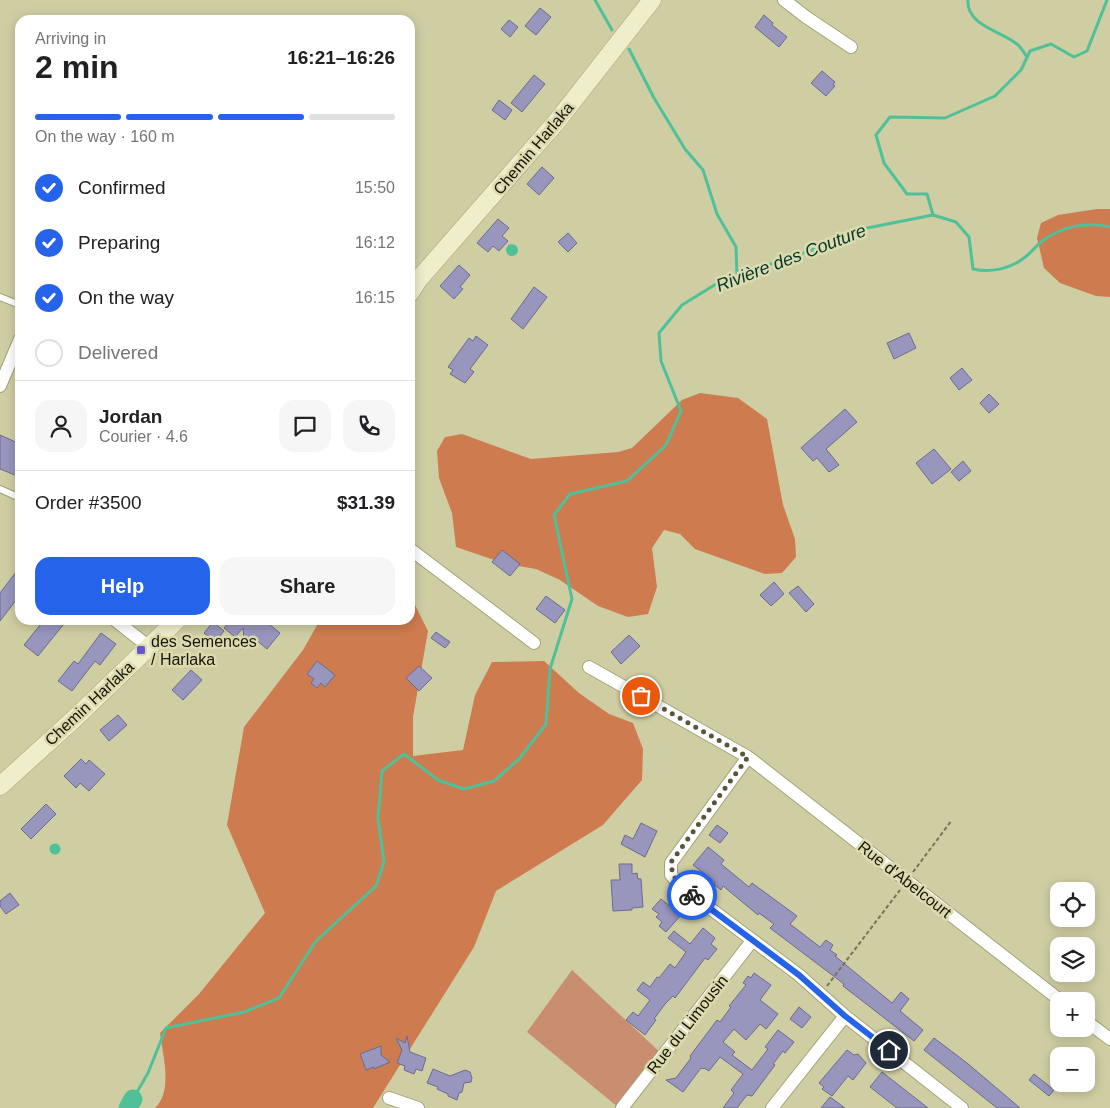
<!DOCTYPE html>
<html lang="en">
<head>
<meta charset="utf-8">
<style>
  :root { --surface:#fff; --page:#f6f6f6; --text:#202124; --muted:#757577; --line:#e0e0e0; --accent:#2563eb }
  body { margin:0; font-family:Helvetica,sans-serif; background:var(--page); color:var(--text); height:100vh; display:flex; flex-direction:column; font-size:19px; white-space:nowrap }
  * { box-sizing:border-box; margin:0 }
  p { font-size:16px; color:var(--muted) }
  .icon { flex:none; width:28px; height:28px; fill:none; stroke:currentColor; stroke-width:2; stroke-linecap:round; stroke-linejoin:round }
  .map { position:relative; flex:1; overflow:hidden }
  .details { position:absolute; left:15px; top:15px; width:400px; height:610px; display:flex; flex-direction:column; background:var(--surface); border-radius:15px; box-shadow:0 2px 12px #0003 }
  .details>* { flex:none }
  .buttons { position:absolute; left:1050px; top:882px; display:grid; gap:10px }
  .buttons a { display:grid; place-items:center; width:45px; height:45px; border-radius:10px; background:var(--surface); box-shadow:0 2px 12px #0003; font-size:25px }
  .pin { position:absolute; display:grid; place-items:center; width:42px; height:42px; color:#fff; margin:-21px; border:2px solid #fff; border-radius:50%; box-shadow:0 1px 5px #0007 }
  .courier { position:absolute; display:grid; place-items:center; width:50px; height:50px; margin:-25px; border:4px solid #2563eb; border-radius:50%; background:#fff; color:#222; box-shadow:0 1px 6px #0007 }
  .head em { font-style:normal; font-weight:600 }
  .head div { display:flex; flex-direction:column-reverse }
  .head { display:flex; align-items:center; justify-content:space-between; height:85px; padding:0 20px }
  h1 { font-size:32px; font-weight:600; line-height:38px }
  .bar { display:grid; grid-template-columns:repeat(4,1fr); gap:8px 5px; align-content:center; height:60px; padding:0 20px }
  .bar i { height:6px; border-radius:4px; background:var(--line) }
  .bar .current { background:var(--accent) }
  .bar p { grid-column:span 4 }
  .line { display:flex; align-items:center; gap:12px; padding:0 20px; border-top:1px solid var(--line) }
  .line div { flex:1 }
  .round { display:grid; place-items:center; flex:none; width:52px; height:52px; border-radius:15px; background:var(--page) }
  ol { padding:0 20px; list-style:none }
  li { display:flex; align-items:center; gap:15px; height:55px }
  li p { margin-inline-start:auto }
  li .icon { padding:5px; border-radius:50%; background:var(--accent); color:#fff; stroke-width:4 }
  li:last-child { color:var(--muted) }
  li i { width:28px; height:28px; border:2px solid var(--line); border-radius:50% }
  .primary-button { display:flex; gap:10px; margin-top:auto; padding:10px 20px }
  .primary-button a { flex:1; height:58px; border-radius:15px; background:var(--accent); color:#fff; font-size:20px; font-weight:600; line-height:58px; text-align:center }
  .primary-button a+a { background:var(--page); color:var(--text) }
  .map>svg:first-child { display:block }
</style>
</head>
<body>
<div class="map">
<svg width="1110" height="1108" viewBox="0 0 1110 1108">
  <rect width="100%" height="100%" fill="#cfcea3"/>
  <path fill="#c98e70" d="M572,970L663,1055L619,1108L527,1032Z"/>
  <path fill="#ce7b50" d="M1097,209H1110V297L1096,296L1060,283L1044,268L1037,238L1041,223L1058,215Z
    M700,393L738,398L767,419L783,505L795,539L796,557L782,573L765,574L695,549L680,534L664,530L652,548L657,587L648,614L628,617L598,606L560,580L536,569L506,564L456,547L452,513L439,478L437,451L445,437L462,434L531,459L618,452L632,448L682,400Z
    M410,595L428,631L413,717V756L463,750L475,695L492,662L544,661L579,693L609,714L633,723L643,749L642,780L603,825L496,891L474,947L373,1108H155C173,1091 163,1056 160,1033L199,994L265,913L227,825L244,727L303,650L320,620H410Z"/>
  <path fill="#4fc098" d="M506 250a6 6 0 1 1 12 0a6 6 0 1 1-12 0Z
    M49.5 849a5.5 5.5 0 1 1 11 0a5.5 5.5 0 1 1-11 0Z"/>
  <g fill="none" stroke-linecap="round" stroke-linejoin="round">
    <path stroke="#4fc098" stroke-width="3" d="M595,0L612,30
      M968,0C966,25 1001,31 1017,44C1021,47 1024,53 1027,57
      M629,49L654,98L685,149L703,170L717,214L736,247L737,275
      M933,215L927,194H907L884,163L876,135L890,117L945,118L995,96L1021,70L1030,51L1051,44L1074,57L1087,51L1107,0
      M136,1108L133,1099L148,1073L166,1028L244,1012L279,998L316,941L376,886L384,862L378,818L382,771L404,754L438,780L464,789L494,781L519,759L546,724L550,669L572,599L554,515L570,494L627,481L666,445L681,411L661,361L659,333L682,305L721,281L815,249L852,231L933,215L956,222L969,237L973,269C990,273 1010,269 1024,258C1030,254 1035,247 1041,242C1060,227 1086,221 1110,227"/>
    <path stroke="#4fc098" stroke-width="19" d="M128,1108L133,1099"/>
  </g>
  <path fill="#9896bd" stroke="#6c6a8f" d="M540,8L551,17L536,35L525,26Z
    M764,15L773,23L772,25L787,37L779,47L755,27Z
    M509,20L518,27L510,37L501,29Z
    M822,71L835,82L833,85L835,86L826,96L811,83Z
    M534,75L545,84L522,112L511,103Z
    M499,100L512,110L505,120L492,110Z
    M542,167L554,178L539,195L527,184Z
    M498,219L509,228L502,236L508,241L499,251L493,246L488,252L477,243Z
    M568,233L577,243L568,252L558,242Z
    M459,265L470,275L460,287L463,289L454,299L440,286Z
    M534,287L547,297L523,329L511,319Z
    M909,333L916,348L894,359L887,343Z
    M476,336L488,345L470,369L474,372L465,383L450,374L453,370L448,367L469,338L473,341Z
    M962,368L972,380L959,390L950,378Z
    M989,394L999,404L989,413L980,403Z
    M845,409L857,422L826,449L839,465L829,472L817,458L813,461L801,448Z
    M0,435L20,444V477L0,469Z
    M934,449L951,469L932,484L916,463Z
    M963,461L971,471L959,481L951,472Z
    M502,550L520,564L510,576L492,562Z
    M20,567V595L0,621V593Z
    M774,582L784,594L771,606L760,595Z
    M798,586L814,604L806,612L789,593Z
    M546,596L565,610L555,623L536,609Z
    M44,620H67L38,656L24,645Z
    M231,620H264L280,633L267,649L255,639L244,640L243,628L235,637L224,628Z
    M213,622L224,631L215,642L204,633Z
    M436,632L450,642L445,648L431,638Z
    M101,633L116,644L100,665L95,661L72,691L58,681L74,661L78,664Z
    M629,635L640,646L621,664L611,652Z
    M317,661L335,675L325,687L321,683L317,688L311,683L314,679L307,674Z
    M419,666L432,678L419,691L406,678Z
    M191,670L202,680L183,700L172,690Z
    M118,715L127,725L109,741L100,730Z
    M81,759L86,764L89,760L105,774L89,791L80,783L76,788L64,776Z
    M46,804L56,814L31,839L21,829Z
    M641,823L657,831L645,857L621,844L625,835L633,839Z
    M717,825L728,833L720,843L709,835Z
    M708,847L724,860L721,864L749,887L752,883L797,916L790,924L820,947L826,940L833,945L830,950L837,955L835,956L892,1003L901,992L909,999L900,1011L923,1030L914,1041L843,986L844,984L770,928L774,924L759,913L758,915L723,886L721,890L714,884L715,882L693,865Z
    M619,864H632V874L637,873L638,879H641L643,907L632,908V910L613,911L611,880H620Z
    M10,893L19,905L6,914L0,906V901Z
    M661,899L681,915L666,932L659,926L662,922L656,917L659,914L652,909Z
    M703,928L715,938L711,944L717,949L708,960L705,958L675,998L673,996L665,1004L654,1019L656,1020L645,1035L626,1020L633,1012L638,1016L650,1000L637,990L643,982L650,987L657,977L659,978L670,964L675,968L686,952L668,938L674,931L690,944Z
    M754,973L771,985L760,1000L778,1014L766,1029L760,1024L746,1040L734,1029L723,1042L735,1052L732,1055L752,1070L768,1049L765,1047L778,1030L794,1042L785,1053L783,1051L773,1064L775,1065L752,1096L747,1095L737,1108H723L734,1093L731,1090L743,1074L720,1057L709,1071L704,1068L703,1069L701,1068L683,1092L666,1080L676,1078L691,1058L690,1056L717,1020L720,1022L731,1007L729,1006L746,985L743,983L748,976L751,978Z
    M799,1007L811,1017L802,1028L790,1019Z
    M407,1036L410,1052L426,1058L422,1071L416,1069L414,1074L404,1070L405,1066L397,1063L402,1050L396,1038L405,1043Z
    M934,1038L967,1063L1020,1108H997L924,1050Z
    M381,1046V1055L390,1062L374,1069V1067L366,1070L360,1054Z
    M847,1050L854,1055L858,1054L866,1063L853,1080L848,1076L832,1096L822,1089L824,1087L819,1083Z
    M433,1069L450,1076L465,1070L470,1072L472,1078L471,1082L464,1083L462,1092L459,1093L457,1100L448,1096V1094L437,1089L438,1087L427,1083Z
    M882,1072L914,1097L928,1108H897L870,1087Z
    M1034,1074L1054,1090L1049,1096L1029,1080Z
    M830,1097L845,1108H821Z"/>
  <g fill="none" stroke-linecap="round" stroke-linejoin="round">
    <defs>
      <path id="lane" d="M0,297L20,305
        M0,489L20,498"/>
      <path id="street" d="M784,0L806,17L851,47
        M0,386L20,339
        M410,549L534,643
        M115,620L149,647
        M589,667L748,757L1061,1001
        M748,757L671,863V875L683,888L799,975L845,1016L962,1108
        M1086,1021L1110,1039
        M389,1098L418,1108
        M622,1108L752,941
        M772,1108L845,1016"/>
      <path id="secondary" d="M410,293L419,279L558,120L652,0
        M0,786L73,720L177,620"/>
    </defs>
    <use href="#lane" stroke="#a3a379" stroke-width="8"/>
    <use href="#street" stroke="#a3a379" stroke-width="14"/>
    <use href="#secondary" stroke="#a3a379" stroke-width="19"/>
    <path stroke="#757456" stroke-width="2" stroke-dasharray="4 2.5" stroke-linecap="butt" d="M913,872L952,820
      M827,986L900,890"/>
    <use href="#lane" stroke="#fff" stroke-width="6"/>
    <use href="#street" stroke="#fff" stroke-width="12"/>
    <use href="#secondary" stroke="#efeeca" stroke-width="18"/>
  </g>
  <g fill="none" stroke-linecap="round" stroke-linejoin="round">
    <path stroke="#57563d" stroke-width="5" stroke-dasharray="0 9" d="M641,696L748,757L671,862C672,879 679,885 692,895"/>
    <path stroke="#2563eb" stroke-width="6" d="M692,895L799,975L845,1016L889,1050"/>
  </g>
  <rect fill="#6a54ce" stroke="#dcdbb0" stroke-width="2" x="136" y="645" width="10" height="10" rx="2.5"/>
  <g text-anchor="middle" stroke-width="5" stroke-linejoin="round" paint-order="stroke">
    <g font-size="16" fill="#161506" stroke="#dcdbb0">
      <text transform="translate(533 148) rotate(-50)" y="6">Chemin Harlaka</text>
      <text transform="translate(89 703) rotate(-43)" y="6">Chemin Harlaka</text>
      <text transform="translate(905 879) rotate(38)" y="6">Rue d'Abelcourt</text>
      <text transform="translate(687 1024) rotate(-52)" y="6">Rue du Limousin</text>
    </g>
    <g font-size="16" fill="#161506" stroke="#dcdbb0" text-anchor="start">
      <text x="151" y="647">des Semences<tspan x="151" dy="18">/ Harlaka</tspan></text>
    </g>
    <g font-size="18" font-style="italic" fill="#043929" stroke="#dcdbb0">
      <text transform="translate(791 258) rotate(-21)" y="6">Rivière des Couture</text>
    </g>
  </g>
</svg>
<div class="buttons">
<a><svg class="icon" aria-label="locate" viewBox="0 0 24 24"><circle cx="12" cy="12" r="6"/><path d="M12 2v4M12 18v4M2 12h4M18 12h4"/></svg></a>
<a><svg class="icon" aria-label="layers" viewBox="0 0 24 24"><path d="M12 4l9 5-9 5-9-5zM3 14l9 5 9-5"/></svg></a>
<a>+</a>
<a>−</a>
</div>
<div class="pin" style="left:641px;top:696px;background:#ea580c"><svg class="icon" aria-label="bag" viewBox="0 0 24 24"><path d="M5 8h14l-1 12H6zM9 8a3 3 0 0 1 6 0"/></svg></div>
<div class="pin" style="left:889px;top:1050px;background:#1f2937"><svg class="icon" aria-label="home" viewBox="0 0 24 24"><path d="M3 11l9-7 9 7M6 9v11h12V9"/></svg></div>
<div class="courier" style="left:692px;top:895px"><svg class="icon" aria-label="bike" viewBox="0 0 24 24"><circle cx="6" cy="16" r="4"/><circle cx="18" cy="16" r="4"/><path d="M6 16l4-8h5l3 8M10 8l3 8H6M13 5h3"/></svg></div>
<section class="details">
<div class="head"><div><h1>2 min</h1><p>Arriving in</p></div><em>16:21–16:26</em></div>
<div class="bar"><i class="current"></i><i class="current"></i><i class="current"></i><i></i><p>On the way · 160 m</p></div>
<ol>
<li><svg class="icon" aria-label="check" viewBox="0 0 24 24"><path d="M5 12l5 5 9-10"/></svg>Confirmed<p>15:50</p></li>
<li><svg class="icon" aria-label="check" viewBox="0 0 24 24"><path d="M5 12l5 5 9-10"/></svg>Preparing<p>16:12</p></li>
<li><svg class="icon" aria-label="check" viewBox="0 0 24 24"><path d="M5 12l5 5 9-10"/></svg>On the way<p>16:15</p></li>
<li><i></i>Delivered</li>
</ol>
<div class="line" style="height:90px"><a class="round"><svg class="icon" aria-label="person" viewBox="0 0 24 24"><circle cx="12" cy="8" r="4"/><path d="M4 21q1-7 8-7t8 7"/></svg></a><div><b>Jordan</b><p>Courier · 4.6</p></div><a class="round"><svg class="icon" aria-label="chat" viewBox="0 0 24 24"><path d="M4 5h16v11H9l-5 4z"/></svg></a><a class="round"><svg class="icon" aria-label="phone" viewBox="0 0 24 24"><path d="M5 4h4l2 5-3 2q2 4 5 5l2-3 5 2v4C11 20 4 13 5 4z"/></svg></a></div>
<div class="line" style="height:65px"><div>Order #3500</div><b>$31.39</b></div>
<div class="primary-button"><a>Help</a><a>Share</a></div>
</section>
</div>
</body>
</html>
